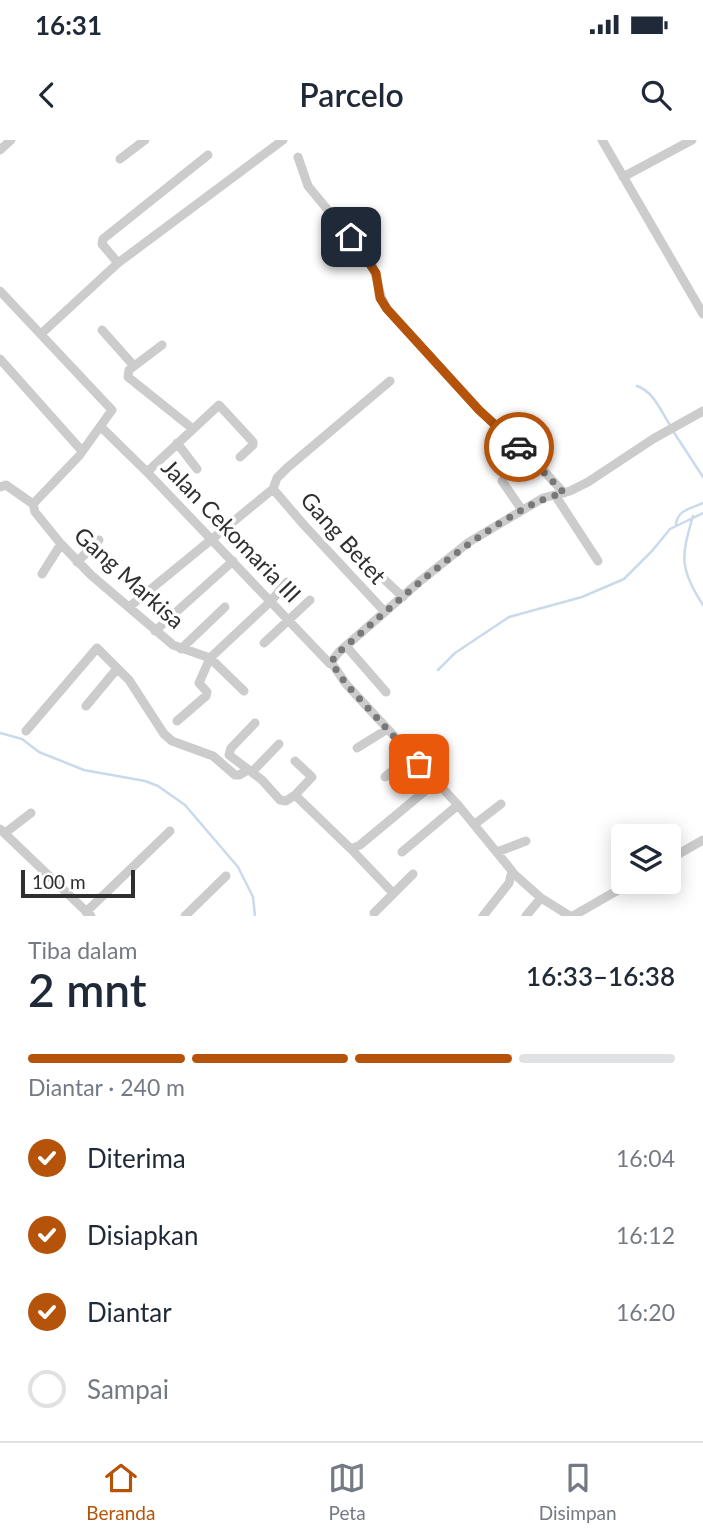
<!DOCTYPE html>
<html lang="id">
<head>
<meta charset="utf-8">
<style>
  :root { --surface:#fff; --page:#f2f2f3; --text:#1f2937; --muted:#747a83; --line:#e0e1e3; --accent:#b45309 }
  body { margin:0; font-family:Lato,sans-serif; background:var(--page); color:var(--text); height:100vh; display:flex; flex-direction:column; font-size:26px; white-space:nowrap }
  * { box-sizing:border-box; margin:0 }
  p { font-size:23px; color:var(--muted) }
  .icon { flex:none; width:38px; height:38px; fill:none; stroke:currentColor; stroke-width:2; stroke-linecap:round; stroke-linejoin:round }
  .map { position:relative; height:776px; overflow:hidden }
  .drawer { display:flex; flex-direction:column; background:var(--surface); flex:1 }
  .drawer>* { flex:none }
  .tools { position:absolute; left:611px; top:684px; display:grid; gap:14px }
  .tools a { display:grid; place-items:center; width:70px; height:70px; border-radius:7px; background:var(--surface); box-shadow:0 4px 18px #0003; font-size:35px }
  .scale { position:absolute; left:21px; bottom:18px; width:114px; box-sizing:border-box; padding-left:7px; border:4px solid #2f2f2f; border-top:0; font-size:19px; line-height:24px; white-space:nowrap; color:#2f2f2f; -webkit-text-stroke:5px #fff; paint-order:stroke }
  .pin { position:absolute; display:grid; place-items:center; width:60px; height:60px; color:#fff; margin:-30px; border-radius:14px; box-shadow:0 4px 10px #0006 }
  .courier { position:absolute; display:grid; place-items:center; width:70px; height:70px; margin:-35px; border:5px solid #b45309; border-radius:50%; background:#fff; color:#222; box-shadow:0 2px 9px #0007 }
  .summary em { font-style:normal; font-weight:600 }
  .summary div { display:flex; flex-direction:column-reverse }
  .summary { display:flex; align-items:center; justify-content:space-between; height:119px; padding:0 28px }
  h1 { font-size:46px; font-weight:600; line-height:52px }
  .bar { display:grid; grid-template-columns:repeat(4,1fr); gap:10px 7px; align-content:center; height:84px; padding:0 28px }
  .bar i { height:9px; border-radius:5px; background:var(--line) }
  .bar .selected { background:var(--accent) }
  .bar p { grid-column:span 4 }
  ol { padding:0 28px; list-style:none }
  li { display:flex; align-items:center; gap:21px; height:77px }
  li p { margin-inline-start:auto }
  li .icon { padding:7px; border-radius:50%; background:var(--accent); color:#fff; stroke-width:4 }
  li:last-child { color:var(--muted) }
  li i { width:38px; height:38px; border:4px solid var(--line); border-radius:50% }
  .status { display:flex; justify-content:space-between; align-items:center; height:49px; padding:0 35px; background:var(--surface); direction:ltr }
  .status svg { height:19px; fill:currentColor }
  header { display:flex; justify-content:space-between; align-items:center; height:91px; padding:0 28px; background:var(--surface); font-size:32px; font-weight:600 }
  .menu { display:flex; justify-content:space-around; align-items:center; height:98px; border-top:2px solid var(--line); background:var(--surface); font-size:19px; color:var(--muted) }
  .menu a { display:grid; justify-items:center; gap:4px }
  .menu .selected { color:var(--accent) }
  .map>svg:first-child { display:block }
</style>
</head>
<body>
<div class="status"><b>16:31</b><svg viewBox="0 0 49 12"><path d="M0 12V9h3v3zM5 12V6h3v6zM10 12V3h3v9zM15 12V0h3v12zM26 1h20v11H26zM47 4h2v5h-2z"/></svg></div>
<header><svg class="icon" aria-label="back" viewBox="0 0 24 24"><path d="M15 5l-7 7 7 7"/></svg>Parcelo<svg class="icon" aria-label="search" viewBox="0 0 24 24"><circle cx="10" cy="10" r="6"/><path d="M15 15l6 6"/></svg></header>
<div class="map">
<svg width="703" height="776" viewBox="0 0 703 776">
  <rect width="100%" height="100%" fill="#fff"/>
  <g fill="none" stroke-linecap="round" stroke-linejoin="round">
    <path stroke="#cadaeb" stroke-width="2.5" d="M637,246C653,251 661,271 670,285
      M673,291L703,337
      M693,376C681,417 679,428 703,465
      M676,385C677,370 690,369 703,363
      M438,530L455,513L509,477L582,457L624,439L652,411L670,389L703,373
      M0,593L22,599L39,612L84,630L145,641L158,646L185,665L238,727L253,757L255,776"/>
    <path stroke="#ccc" stroke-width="9" d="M602,0L703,174
      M0,10L11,0
      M298,17L308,46L370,121C379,137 377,154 387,169L479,270L533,319L564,353
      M120,19L145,0
      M623,37L692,0
      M118,123L102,104L103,99L208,15
      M0,151L112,270L79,316L33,364
      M102,190L134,226
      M41,194L118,123L283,0
      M162,205L129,230L128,237L193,289
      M0,219L82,311
      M101,287L147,332L330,524
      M177,303L197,329
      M147,332L219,265L253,302V305L240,317
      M502,341L522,370
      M0,347L6,345L33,364
      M273,349L304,385L385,472
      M555,355L598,421
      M33,364L35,372L61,404L91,435L173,505L210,518L244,551
      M77,422L99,400
      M371,427L403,457
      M42,434L61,404
      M129,467L273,349L277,338L287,328L390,241
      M155,491L233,421
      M264,503L310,460
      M346,506L386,552
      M181,509L225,467
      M86,566L116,530
      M177,581L206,556L207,552L199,543L210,518L271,461L287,442
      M255,583L231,608L229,615L262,640L280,660L286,661L295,655L351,709L360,705L437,641
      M26,591L97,508L129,540L164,594L172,601L213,616L235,635H239L248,630
      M357,608L386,590
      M295,621L312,637L295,655
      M252,632L279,604
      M385,637L410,616
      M475,684L501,664
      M0,689L91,776
      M5,693L31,673
      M351,709L393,753
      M402,712L458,665
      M497,712L526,701
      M668,720L703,700
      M513,733L541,758L570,776
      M86,772L170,691
      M374,773L413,734
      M185,776L226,736
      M483,776L509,743L512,731L458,665L346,544L331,522L339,512L419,442L469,402L543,358L570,351L588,342L653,299L703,271
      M526,776L541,758
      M573,776L632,742"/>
  </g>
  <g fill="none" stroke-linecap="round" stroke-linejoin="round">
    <path stroke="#787878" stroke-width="7" stroke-dasharray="0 12.6" d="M419,624L346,544L331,522L339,512C393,466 444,417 505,380C527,367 539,359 564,353L519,307"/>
    <path stroke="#b45309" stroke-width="9" d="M351,97L376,133L380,158L387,169L479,270L519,307"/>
  </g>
  <g text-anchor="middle" stroke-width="7" stroke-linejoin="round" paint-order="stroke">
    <g font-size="23" fill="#2f2f2f" stroke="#fff">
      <text transform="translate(231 391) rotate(46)" y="8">Jalan Cekomaria III</text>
      <text transform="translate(343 398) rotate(48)" y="8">Gang Betet</text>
      <text transform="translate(129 438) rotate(42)" y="8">Gang Markisa</text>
    </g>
  </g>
</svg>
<div class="tools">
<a><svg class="icon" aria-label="layers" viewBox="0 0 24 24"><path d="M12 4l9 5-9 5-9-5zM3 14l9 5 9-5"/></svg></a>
</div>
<div class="scale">100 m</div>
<div class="pin" style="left:419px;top:624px;background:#ea580c"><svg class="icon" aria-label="bag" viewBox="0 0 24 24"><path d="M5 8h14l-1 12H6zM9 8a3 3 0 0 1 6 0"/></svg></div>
<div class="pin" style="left:351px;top:97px;background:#1f2937"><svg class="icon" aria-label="home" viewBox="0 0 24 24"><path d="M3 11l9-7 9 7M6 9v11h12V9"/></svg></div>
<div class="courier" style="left:519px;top:307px"><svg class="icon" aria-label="car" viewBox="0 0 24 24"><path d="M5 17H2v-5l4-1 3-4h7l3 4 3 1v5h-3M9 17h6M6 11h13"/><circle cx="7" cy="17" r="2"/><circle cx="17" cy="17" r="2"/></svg></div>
</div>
<section class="drawer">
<div class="summary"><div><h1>2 mnt</h1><p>Tiba dalam</p></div><em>16:33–16:38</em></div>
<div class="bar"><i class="selected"></i><i class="selected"></i><i class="selected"></i><i></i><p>Diantar · 240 m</p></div>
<ol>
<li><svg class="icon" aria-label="check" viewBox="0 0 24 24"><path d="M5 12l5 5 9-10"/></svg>Diterima<p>16:04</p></li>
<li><svg class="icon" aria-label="check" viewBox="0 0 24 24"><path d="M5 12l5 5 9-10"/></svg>Disiapkan<p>16:12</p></li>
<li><svg class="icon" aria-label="check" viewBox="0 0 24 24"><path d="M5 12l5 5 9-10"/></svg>Diantar<p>16:20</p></li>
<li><i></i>Sampai</li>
</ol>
</section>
<nav class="menu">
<a class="selected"><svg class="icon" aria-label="home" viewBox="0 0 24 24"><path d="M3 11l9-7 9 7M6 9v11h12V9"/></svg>Beranda</a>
<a><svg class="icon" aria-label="map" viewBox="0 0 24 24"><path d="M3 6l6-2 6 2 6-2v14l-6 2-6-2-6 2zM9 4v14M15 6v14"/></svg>Peta</a>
<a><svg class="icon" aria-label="saved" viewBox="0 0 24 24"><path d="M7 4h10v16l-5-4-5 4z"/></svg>Disimpan</a>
</nav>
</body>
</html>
